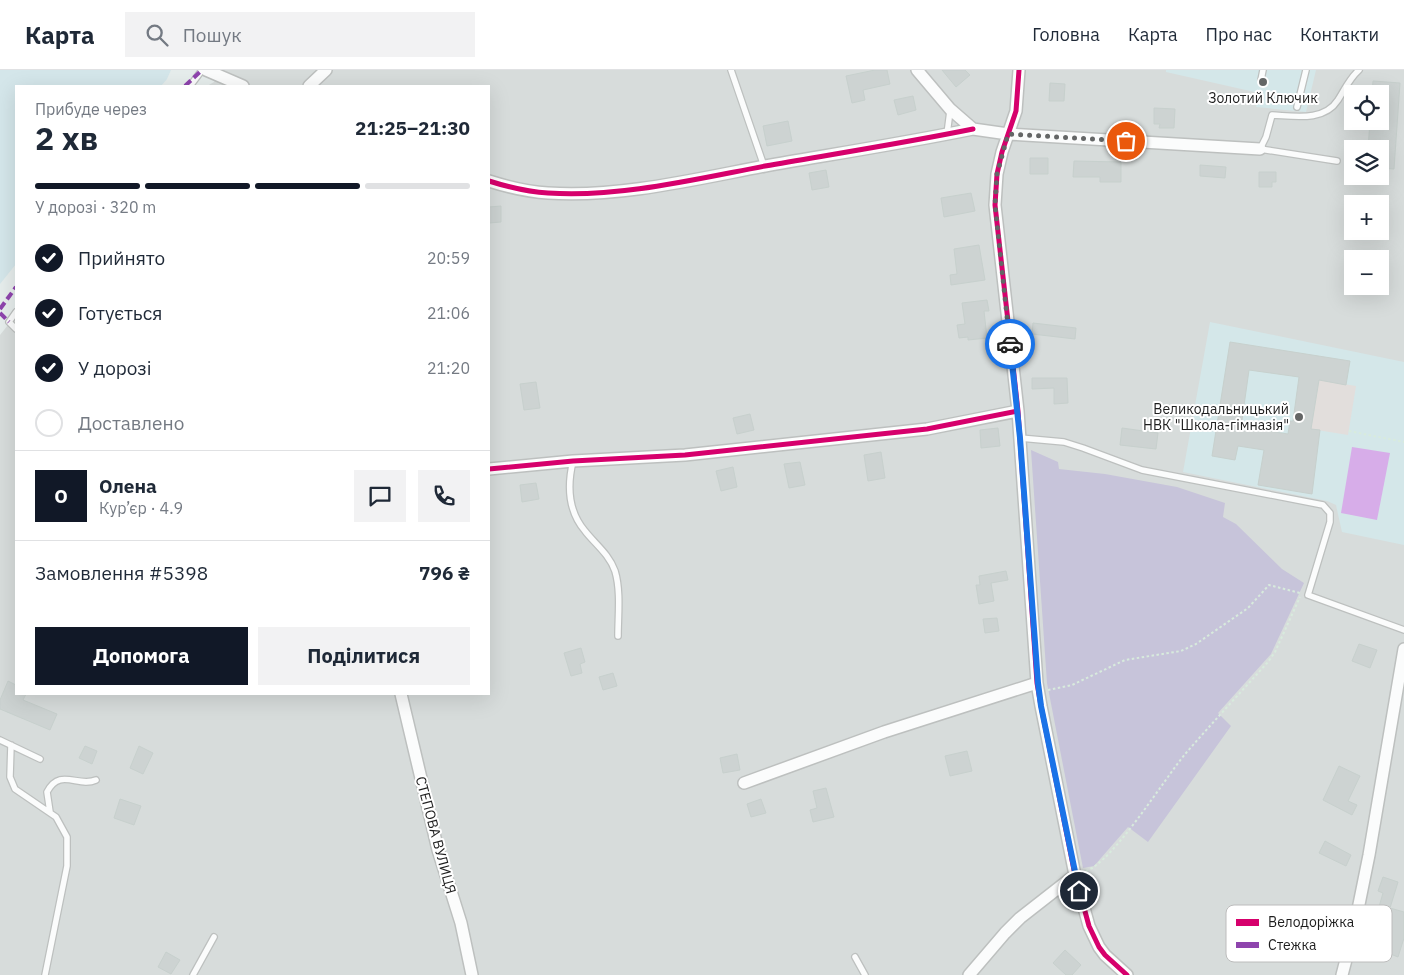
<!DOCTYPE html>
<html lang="uk">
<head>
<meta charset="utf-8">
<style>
  :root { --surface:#fff; --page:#f2f2f3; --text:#1f2937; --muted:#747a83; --line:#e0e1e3; --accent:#111827 }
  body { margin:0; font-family:"IBM Plex Sans",sans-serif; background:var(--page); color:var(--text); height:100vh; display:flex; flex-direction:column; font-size:19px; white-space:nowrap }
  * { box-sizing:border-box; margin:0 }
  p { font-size:16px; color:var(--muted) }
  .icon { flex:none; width:28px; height:28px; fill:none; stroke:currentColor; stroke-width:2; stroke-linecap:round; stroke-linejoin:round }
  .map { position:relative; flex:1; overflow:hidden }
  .side { position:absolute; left:15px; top:15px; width:475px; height:610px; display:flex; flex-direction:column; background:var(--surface); border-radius:0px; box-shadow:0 5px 20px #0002 }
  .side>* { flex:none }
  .buttons { position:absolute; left:1344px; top:15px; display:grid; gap:10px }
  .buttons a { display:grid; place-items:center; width:45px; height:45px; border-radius:0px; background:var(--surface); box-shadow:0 5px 20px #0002; font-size:25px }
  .pin { position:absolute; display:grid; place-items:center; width:42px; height:42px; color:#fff; margin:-21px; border:2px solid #fff; border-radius:50%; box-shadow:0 1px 5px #0007 }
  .courier { position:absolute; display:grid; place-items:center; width:50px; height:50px; margin:-25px; border:4px solid #1a73e8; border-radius:50%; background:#fff; color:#222; box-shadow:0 1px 6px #0007 }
  .head em { font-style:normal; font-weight:700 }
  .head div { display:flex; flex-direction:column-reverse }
  .head { display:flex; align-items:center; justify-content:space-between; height:85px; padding:0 20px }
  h1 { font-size:32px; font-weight:700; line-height:38px }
  .bar { display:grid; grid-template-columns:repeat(4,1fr); gap:8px 5px; align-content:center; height:60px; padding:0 20px }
  .bar i { height:6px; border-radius:4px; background:var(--line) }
  .bar .selected { background:var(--accent) }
  .bar p { grid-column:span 4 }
  .line { display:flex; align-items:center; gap:12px; padding:0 20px; border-top:1px solid var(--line) }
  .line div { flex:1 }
  .round { display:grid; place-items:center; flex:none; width:52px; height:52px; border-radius:0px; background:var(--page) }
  ol { padding:0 20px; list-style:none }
  li { display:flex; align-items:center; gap:15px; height:55px }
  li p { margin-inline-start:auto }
  li .icon { padding:5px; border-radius:50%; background:var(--accent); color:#fff; stroke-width:4 }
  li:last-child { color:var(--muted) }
  li i { width:28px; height:28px; border:2px solid var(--line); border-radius:50% }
  .cta { display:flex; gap:10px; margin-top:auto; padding:10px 20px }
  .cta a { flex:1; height:58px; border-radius:0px; background:var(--accent); color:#fff; font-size:20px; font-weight:700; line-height:58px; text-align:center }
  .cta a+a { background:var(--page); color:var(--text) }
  header { display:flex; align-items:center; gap:30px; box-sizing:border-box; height:70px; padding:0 25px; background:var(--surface); border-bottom:1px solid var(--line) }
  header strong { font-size:24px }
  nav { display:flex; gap:28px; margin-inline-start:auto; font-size:18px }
  .search { width:350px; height:45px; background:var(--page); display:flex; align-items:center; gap:12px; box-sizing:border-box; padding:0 18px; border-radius:0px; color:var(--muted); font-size:19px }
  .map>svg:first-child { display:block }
</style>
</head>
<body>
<header>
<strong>Карта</strong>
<div class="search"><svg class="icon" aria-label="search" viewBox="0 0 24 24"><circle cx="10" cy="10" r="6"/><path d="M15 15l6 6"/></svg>Пошук</div>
<nav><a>Головна</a><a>Карта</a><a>Про нас</a><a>Контакти</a></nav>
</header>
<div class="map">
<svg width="1404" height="905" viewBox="0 0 1404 905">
  <rect width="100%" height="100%" fill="#e6edec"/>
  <path fill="#d7dcdb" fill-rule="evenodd" d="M221,0H1404V905H0V265L16,245V624H489V16H207L214,12ZM1352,24H1380V51H1352ZM1352,79H1380V106H1352ZM1352,134H1380V161H1352ZM1352,189H1380V216H1352Z"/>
  <path fill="#d4e7e9" d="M1166,0H1316L1306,42L1256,37L1259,23L1166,2Z
    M1210,252L1404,292V475L1342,462L1336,435L1327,431L1183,402Z"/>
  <path fill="#d4e6ea" d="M0,0H171L167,9L161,16H16V194L0,214Z"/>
  <path fill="#c7c4da" d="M1031,380L1058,392L1059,399L1105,404L1177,417L1225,433L1223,447L1236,454L1282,499L1304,513L1271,584L1218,643L1231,656L1148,772L1128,757L1094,796L1083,798L1047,613Z"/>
  <path fill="#d7ade9" d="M1352,377L1390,383L1377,450L1341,443Z"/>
  <path fill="#e2dedc" d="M1319,310L1356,316L1348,365L1311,359Z"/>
  <path fill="#cdd3d2" stroke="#c7d0cd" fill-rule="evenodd" d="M875,0H887L890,14L863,20L865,30L852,33L846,6Z
    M942,0H965L970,5L956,17Z
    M1373,11L1400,13L1394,99L1380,98V79H1368L1370,51H1380V24H1372Z
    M1050,13L1065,14L1064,31H1049Z
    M913,26L916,40L898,45L894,30Z
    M1154,38L1175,39L1174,58H1159L1160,54H1154Z
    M788,51L792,71L767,76L763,56Z
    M1030,88H1048V104H1030Z
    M1074,91L1121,92V112H1100V107H1073Z
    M1200,95L1226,97L1225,108L1200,106Z
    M826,100L829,117L812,120L809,103Z
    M1259,102H1276V112H1272V117H1259Z
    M971,123L975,141L944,147L941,128Z
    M501,136V152L489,153V137Z
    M979,175L985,210L951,215L950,205L957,204L954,179Z
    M987,230L989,241H984L987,268L968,270V267L959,268L957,255L965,254L962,233Z
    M1033,253L1076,258L1075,269L1032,264Z
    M1230,272L1350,291L1346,315L1319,310L1311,359L1320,360L1312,424L1258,415L1264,380L1238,376L1235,390L1212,386ZM1249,300L1299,307L1293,351H1290L1288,364L1241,357Z
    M1032,308H1067L1068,333L1054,334V318L1032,319Z
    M536,312L540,338L524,340L520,314Z
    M750,344L754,360L737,364L733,348Z
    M998,358L1000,376L981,378L980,360Z
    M1122,358L1158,363L1156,379L1120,375Z
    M881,382L885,408L868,411L864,385Z
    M800,392L805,415L789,418L784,394Z
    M733,397L737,417L721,421L716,401Z
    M536,413L539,429L522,432L520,415Z
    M1006,501L1008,510L991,513L994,531L979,534L976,515H980L979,506Z
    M997,548L999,561L985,563L983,549Z
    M1359,574L1377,580L1370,598L1352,591Z
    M581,578L585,592L580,594L582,603L571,606L564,583Z
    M613,603L617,616L603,620L599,607Z
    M8,611L16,615V624H26L23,630L57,644L50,660L0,639V630Z
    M85,676L97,681L92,694L79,688Z
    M139,676L153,683L143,704L130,698Z
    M967,681L972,701L950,706L945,686Z
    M737,684L740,700L723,703L720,688Z
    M1339,696L1360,706L1348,731L1357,735L1352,745L1323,730Z
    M826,718L834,747L813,752L810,740L817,738L813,721Z
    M120,729L141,736L134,755L114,748Z
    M761,729L766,743L751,747L747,734Z
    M1325,771L1351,785L1346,796L1319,783Z
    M1383,807L1398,812L1390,838L1404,842V868L1398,887L1388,883L1391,875L1370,868L1383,823L1378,821Z
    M1065,880L1081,895L1072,905H1066L1053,893Z
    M166,882L180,890L171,904L158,897Z"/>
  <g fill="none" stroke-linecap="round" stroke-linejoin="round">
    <defs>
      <path id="lane" d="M731,0L764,96
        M1261,10L1263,0
        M190,16L202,0
        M1297,37L1306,0
        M947,64L950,41
        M1337,91L1260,79L1266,67L1272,45C1294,46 1324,52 1338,30C1345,19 1349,9 1359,0
        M16,242L9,252L16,259
        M1020,368L1064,372L1083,378L1142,400L1323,435L1330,443V452L1308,525L1404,560
        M573,391C567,416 568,441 585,461C595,474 609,484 615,501C621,521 618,546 618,566
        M0,670L40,689
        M11,675L10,707L15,719L56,747L67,767V796L45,905
        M50,742L47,722C60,697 78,718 96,710
        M855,887L865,905
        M193,905L214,867"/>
      <path id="street" d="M206,0L243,16
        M917,0L950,39L973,59L1008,64L1260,79
        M1019,0L1016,41L1002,82L997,104L995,135L1018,341L1037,613L1041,636L1075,805L1089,856L1099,877L1105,885L1127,905
        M309,16L326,0
        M489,111C508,117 527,122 548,123C618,128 696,109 765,96C834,84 904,73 973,59
        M489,399L573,391L685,385L927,359L1018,341
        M401,624L438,780L461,853L472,905
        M744,713L884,662L1037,613
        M969,905L1005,863L1020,848L1075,805
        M1342,905L1354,859L1369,785L1404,579"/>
    </defs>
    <use href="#lane" stroke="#bdc0bf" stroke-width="8"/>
    <use href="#street" stroke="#bdc0bf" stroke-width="14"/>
    <path stroke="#d8ebdd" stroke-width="2" stroke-dasharray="2.5 2.5" stroke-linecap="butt" d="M1349,361L1404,372
      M1048,620L1072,615L1125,590L1181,581L1196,574L1248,538L1269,515L1300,523
      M1086,801C1114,791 1164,709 1186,683C1213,652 1241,622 1268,592L1275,582L1300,527"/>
    <use href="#lane" stroke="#fbfcfc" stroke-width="5.5"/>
    <use href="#street" stroke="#fbfcfc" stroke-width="11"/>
    <path stroke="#8e44ad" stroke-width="4" stroke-dasharray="8 4" stroke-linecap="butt" d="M185,16L202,0
      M0,239L16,217
      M0,243L9,252"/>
    <defs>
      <path id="cycleway" d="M1019,0L1016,41L1002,82L997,104L995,135L1018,341L1037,613L1041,636L1075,805L1089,856L1099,877L1105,885L1127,905
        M489,111C508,117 527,122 548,123C618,128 696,109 765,96C834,84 904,73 973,59
        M489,399L573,391L685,385L927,359L1018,341"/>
    </defs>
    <use href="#cycleway" stroke="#fff" stroke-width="8"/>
    <use href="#cycleway" stroke="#d6006c" stroke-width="5"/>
  </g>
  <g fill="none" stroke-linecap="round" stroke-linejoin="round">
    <path stroke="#646666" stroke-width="5" stroke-dasharray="0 9" d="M1010,274L995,135L997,104L1008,64L1126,71"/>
    <path stroke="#1a73e8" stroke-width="6" d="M1010,274L1020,368L1038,613L1041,636L1079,821"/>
  </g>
  <g fill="#646666" stroke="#fff" stroke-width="2">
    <circle cx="1263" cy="12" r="5"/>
    <circle cx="1299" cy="347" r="5"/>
  </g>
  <g text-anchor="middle" stroke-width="4" stroke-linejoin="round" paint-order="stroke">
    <g font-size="14" fill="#1e1e1e" stroke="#fff">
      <text x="1263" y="33">Золотий Ключик</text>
      <text x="1289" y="344" text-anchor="end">Великодальницький<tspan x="1289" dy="16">НВК "Школа-гімназія"</tspan></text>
    </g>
    <g font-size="14" fill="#1e1e1e" stroke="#fff">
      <text transform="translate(436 765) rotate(75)" y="5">СТЕПОВА ВУЛИЦЯ</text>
    </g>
  </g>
  <rect x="1226" y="835" width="166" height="57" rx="8" fill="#fff" stroke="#bcbcbc" stroke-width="1"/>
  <rect x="1236" y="849" width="23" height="7" fill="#d6006c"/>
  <rect x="1236" y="872" width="23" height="6" fill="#8e44ad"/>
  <g font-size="14" fill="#1e1e1e">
    <text x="1268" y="857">Велодоріжка</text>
    <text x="1268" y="880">Стежка</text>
  </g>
</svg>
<div class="buttons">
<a><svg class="icon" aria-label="locate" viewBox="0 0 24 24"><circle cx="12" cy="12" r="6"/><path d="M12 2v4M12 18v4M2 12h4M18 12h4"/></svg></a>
<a><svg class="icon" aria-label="layers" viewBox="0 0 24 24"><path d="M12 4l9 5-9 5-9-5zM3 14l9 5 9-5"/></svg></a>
<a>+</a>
<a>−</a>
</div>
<div class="pin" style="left:1126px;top:71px;background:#ea580c"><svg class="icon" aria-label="bag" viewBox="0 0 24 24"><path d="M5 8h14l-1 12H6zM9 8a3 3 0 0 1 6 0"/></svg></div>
<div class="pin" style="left:1079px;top:821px;background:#1f2937"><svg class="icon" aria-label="home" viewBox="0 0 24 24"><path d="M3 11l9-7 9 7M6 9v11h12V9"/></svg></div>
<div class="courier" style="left:1010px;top:274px"><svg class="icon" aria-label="car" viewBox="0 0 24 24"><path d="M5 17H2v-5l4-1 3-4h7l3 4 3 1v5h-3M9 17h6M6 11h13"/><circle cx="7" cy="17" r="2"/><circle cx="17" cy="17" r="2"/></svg></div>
<section class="side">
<div class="head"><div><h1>2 хв</h1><p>Прибуде через</p></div><em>21:25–21:30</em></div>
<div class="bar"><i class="selected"></i><i class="selected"></i><i class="selected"></i><i></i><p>У дорозі · 320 m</p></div>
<ol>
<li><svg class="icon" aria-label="check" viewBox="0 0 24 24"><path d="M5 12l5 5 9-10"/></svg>Прийнято<p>20:59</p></li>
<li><svg class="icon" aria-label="check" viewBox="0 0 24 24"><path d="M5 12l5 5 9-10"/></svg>Готується<p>21:06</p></li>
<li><svg class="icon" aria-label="check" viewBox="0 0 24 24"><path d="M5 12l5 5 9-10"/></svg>У дорозі<p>21:20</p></li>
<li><i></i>Доставлено</li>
</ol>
<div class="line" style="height:90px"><b class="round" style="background:var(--accent);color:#fff">О</b><div><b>Олена</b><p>Кур’єр · 4.9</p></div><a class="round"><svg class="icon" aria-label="chat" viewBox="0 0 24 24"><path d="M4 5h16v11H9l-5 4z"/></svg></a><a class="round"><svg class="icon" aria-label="phone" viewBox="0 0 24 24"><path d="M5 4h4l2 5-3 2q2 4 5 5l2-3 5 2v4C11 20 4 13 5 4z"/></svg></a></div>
<div class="line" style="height:65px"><div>Замовлення #5398</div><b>796 ₴</b></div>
<div class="cta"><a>Допомога</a><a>Поділитися</a></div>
</section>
</div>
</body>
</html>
